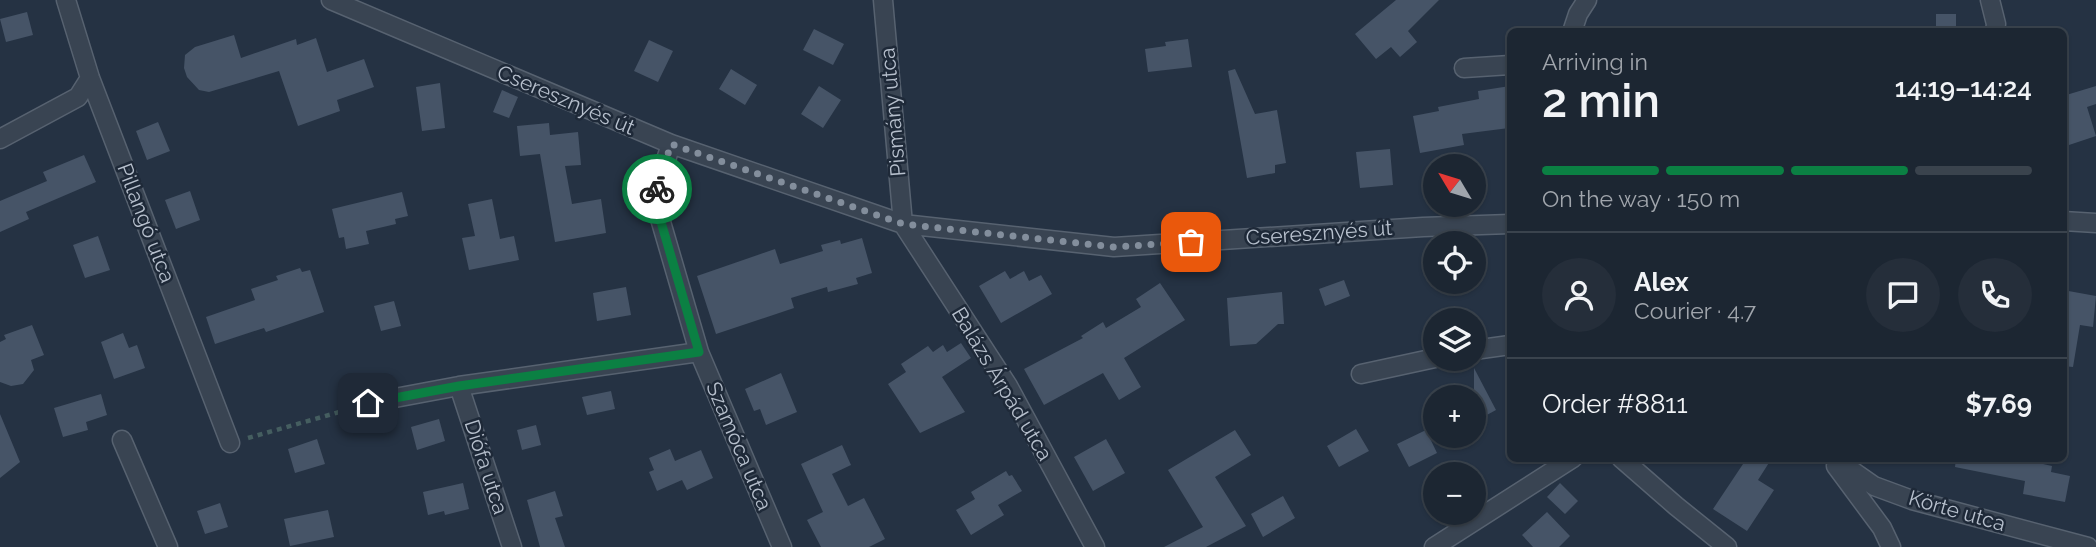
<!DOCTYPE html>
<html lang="en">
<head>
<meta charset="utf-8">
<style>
  :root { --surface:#1c2632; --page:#252e3a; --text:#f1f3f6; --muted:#a0a5ac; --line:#3a434d; --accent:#0b8043 }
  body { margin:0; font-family:Raleway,sans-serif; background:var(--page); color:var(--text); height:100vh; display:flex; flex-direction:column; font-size:26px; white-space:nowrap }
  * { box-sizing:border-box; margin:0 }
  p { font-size:23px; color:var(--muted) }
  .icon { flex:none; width:38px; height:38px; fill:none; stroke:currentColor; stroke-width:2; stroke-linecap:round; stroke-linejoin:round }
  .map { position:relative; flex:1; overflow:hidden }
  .sheet { position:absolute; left:1507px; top:28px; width:560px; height:434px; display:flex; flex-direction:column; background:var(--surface); border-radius:10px; box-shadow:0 2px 5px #0004,0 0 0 2px var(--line) }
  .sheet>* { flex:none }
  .needle { width:46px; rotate:308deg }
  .buttons { position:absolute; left:1423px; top:154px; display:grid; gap:14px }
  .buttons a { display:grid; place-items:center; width:63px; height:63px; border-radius:50%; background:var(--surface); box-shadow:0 2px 5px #0004,0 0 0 2px var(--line); font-size:35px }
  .pin { position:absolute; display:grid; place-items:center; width:60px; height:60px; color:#fff; margin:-30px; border-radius:14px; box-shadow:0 4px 10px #0006 }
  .courier { position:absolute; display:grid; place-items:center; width:70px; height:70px; margin:-35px; border:5px solid #0b8043; border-radius:50%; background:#fff; color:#222; box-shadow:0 2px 9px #0007 }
  .overview em { font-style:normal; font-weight:600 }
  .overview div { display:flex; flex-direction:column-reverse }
  .overview { display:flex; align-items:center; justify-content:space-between; height:119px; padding:0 35px }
  h1 { font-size:46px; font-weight:600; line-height:52px }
  .bar { display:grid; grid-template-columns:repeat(4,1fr); gap:10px 7px; align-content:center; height:84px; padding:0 35px }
  .bar i { height:9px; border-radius:5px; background:var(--line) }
  .bar .on { background:var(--accent) }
  .bar p { grid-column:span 4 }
  .line { display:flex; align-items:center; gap:18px; padding:0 35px; border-top:2px solid var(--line) }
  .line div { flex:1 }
  .round { display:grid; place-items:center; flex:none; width:74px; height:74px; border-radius:37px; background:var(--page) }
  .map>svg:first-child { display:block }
</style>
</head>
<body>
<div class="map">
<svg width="2096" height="547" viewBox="0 0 2096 547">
  <rect width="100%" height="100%" fill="#253243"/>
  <path fill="#465467" d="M1396,0H1439L1408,31L1417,42L1400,57L1391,47L1376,59L1355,34Z
    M27,12L33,35L6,42L0,19Z
    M1936,14H1956V32H1936Z
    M814,29L844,44L833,65L803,50Z
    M234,35L241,58L296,39L297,45L316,38L327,72L364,59L374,87L337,100L340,111L298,126L279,71L209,92L199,90L187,77L184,68L185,55L195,47Z
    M1188,39L1192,67L1148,72L1145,49L1166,46L1165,42Z
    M649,40L673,51L658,82L634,71Z
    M731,69L757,85L745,105L719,89Z
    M1235,69L1255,114L1277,110L1286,163L1275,165V173L1247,178L1228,71Z
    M440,83L445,128L422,131L416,87Z
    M819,86L841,100L823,128L801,114Z
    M1510,86V111L1508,114L1509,128L1462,134L1464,145L1420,153L1413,116L1439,111L1438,107L1479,99L1478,91Z
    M2096,86V104L2087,107L2096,136L2063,147V96Z
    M502,90L518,97L509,118L493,112Z
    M158,122L170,151L147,160L136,131Z
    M549,123L550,135L578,132L581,165L565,166L572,204L601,199L606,233L555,242L540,154L520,156L517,126Z
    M1390,149L1393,185L1360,188L1356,152Z
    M84,155L96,182L26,212L29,219L0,232V201L47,181L43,172Z
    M190,191L200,220L176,229L165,200Z
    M402,192L408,216L395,219L396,224L366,231L369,244L346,249L344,237L339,238L332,209Z
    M492,199L500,239L514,236L519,260L469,270L462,238L475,236L468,204Z
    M98,236L110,270L85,278L73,245Z
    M862,238L872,273L856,278L858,284L828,292L827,287L791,298L794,308L716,334L697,276L775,249L780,264L823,251L821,245L840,240L841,244Z
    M300,268L302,272L310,270L324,312L266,332L264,328L215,344L206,317L255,300L251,289L278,280L276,276Z
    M1005,271L1010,279L1024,271L1029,281L1041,275L1052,294L1001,323L979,286Z
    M1344,280L1350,296L1325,306L1319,289Z
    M1160,283L1185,320L1124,358L1141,387L1119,400L1103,373L1044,405L1024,369L1083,338L1081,336L1103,322L1106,328L1141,307L1136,299Z
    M626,287L631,315L597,321L593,293Z
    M2063,290L2096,296L2093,327L2080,325L2073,367L2063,366Z
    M1282,292L1284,324H1278L1256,344L1230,346L1227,298Z
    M394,301L401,326L381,331L374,306Z
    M32,325L44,355L31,360L34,370L23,384L11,386L0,382V342L6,339L4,335Z
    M123,333L129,348L137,345L145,368L114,379L101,342Z
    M961,343L971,358L942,377L965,412L920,433L888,384L906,372L901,364L928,346L933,352L943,345L947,352Z
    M1474,368L1496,410L1474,422Z
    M781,373L797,412L766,425L760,409L754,411L745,389Z
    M611,391L615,409L587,415L582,397Z
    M101,394L107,415L86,422L88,430L63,437L54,408Z
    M0,414L20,462L0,478Z
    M439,419L445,441L417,450L411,427Z
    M536,425L541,445L522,450L517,430Z
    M1356,429L1369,451L1339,467L1327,446Z
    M1235,430L1251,455L1215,477L1246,526L1206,547H1164L1203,527L1168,470Z
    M1426,430L1437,453L1409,467L1397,444Z
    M317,439L325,464L295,473L288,449Z
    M1106,439L1125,473L1093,491L1074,457Z
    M842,445L851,465L832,474L848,506L864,498L885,539L869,547H821L807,520L823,512L801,464Z
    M670,449L675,461L701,450L713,478L687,490L682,480L657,491L649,472L654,470L649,458Z
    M1747,458H1772L1758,480L1774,490L1747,531L1713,509Z
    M1956,458H2017L2052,466L2051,472L2070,476L2065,502L2023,494L2025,481L1955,467Z
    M1006,471L1009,476L1012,475L1022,491L998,505L1004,515L971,535L956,510L975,499L971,492Z
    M463,483L469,509L445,515L444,511L428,515L423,492Z
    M1560,483L1578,501L1565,514L1547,497Z
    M555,491L563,516L555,518L565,547H540L527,500Z
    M1283,496L1295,518L1263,537L1251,514Z
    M220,503L228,527L205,534L197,511Z
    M328,510L334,537L290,546L284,519Z
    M1547,512L1570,536L1559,547H1533L1522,535Z"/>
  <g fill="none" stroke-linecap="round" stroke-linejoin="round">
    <defs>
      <path id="minor" d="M66,0L90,78L230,443
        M331,0L671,144L903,224L1114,247L1423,227L1510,224
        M883,0L903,224L1008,386L1095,547
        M1990,0L1996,24L1995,32
        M1572,32L1578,14L1587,0
        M1464,68L1510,65
        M0,139L78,97L90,78
        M671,144L654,198L699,352L782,547
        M2063,221L2096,223
        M1474,350L1510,345
        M1361,374L1435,358
        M459,386L512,547
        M368,403L459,386L699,352
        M122,440L168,547
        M1621,458L1676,506L1727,547
        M1834,458L1874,486L1912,500L2088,547
        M1836,466L1882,528L1891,547
        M1434,547L1573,458"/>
    </defs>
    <use href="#minor" stroke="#576270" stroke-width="21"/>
    <path stroke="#455e60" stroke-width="4.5" stroke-dasharray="5 5" stroke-linecap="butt" d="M248,438L350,409"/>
    <use href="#minor" stroke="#394452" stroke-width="18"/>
  </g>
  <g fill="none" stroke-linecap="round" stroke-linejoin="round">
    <path stroke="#838e9c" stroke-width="7" stroke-dasharray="0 12.6" d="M657,189L671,144L903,224L1114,247L1191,242"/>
    <path stroke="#0b8043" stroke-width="9" d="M368,403L459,386L699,352L654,198L657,189"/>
  </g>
  <g text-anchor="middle" stroke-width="5" stroke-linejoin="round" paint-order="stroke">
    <g font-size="21" fill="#b6bfcc" stroke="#1e2938">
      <text transform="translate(566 100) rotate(23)" y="7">Cseresznyés út</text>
      <text transform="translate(893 112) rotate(-95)" y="7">Pismány utca</text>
      <text transform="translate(146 223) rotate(69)" y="7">Pillangó utca</text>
      <text transform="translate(1319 233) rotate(-4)" y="7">Cseresznyés út</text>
      <text transform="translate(1002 384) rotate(59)" y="7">Balázs Árpád utca</text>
      <text transform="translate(739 446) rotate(67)" y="7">Szamóca utca</text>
      <text transform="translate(486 467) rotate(72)" y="7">Diófa utca</text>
      <text transform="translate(1957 511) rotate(16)" y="7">Körte utca</text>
    </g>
  </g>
</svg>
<div class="buttons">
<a><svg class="needle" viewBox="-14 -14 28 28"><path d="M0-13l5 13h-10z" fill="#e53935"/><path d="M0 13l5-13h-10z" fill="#a0a5ac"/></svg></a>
<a><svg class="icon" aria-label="locate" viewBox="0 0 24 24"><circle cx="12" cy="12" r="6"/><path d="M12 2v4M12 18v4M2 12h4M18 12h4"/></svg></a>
<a><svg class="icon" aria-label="layers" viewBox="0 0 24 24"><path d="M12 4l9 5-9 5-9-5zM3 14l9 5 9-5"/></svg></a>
<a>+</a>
<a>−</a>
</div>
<div class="pin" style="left:1191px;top:242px;background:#ea580c"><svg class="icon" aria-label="bag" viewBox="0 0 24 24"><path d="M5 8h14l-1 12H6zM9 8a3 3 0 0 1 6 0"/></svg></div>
<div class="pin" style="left:368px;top:403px;background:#1f2937"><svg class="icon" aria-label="home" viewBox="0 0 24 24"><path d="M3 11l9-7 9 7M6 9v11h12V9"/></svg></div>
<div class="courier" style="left:657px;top:189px"><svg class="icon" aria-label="bike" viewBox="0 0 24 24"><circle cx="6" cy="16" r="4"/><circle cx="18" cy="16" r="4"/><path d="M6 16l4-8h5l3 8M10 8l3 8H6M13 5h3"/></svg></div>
<section class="sheet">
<div class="overview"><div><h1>2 min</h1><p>Arriving in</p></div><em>14:19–14:24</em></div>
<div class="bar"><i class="on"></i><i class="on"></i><i class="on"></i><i></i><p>On the way · 150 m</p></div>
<div class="line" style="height:126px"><a class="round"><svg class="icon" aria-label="person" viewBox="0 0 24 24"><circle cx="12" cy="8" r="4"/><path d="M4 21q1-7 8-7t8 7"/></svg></a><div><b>Alex</b><p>Courier · 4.7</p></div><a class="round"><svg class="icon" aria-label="chat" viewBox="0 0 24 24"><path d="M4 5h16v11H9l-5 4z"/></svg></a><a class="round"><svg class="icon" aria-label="phone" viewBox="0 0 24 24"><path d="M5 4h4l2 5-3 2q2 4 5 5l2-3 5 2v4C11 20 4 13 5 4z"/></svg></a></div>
<div class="line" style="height:91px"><div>Order #8811</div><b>$7.69</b></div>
</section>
</div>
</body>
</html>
